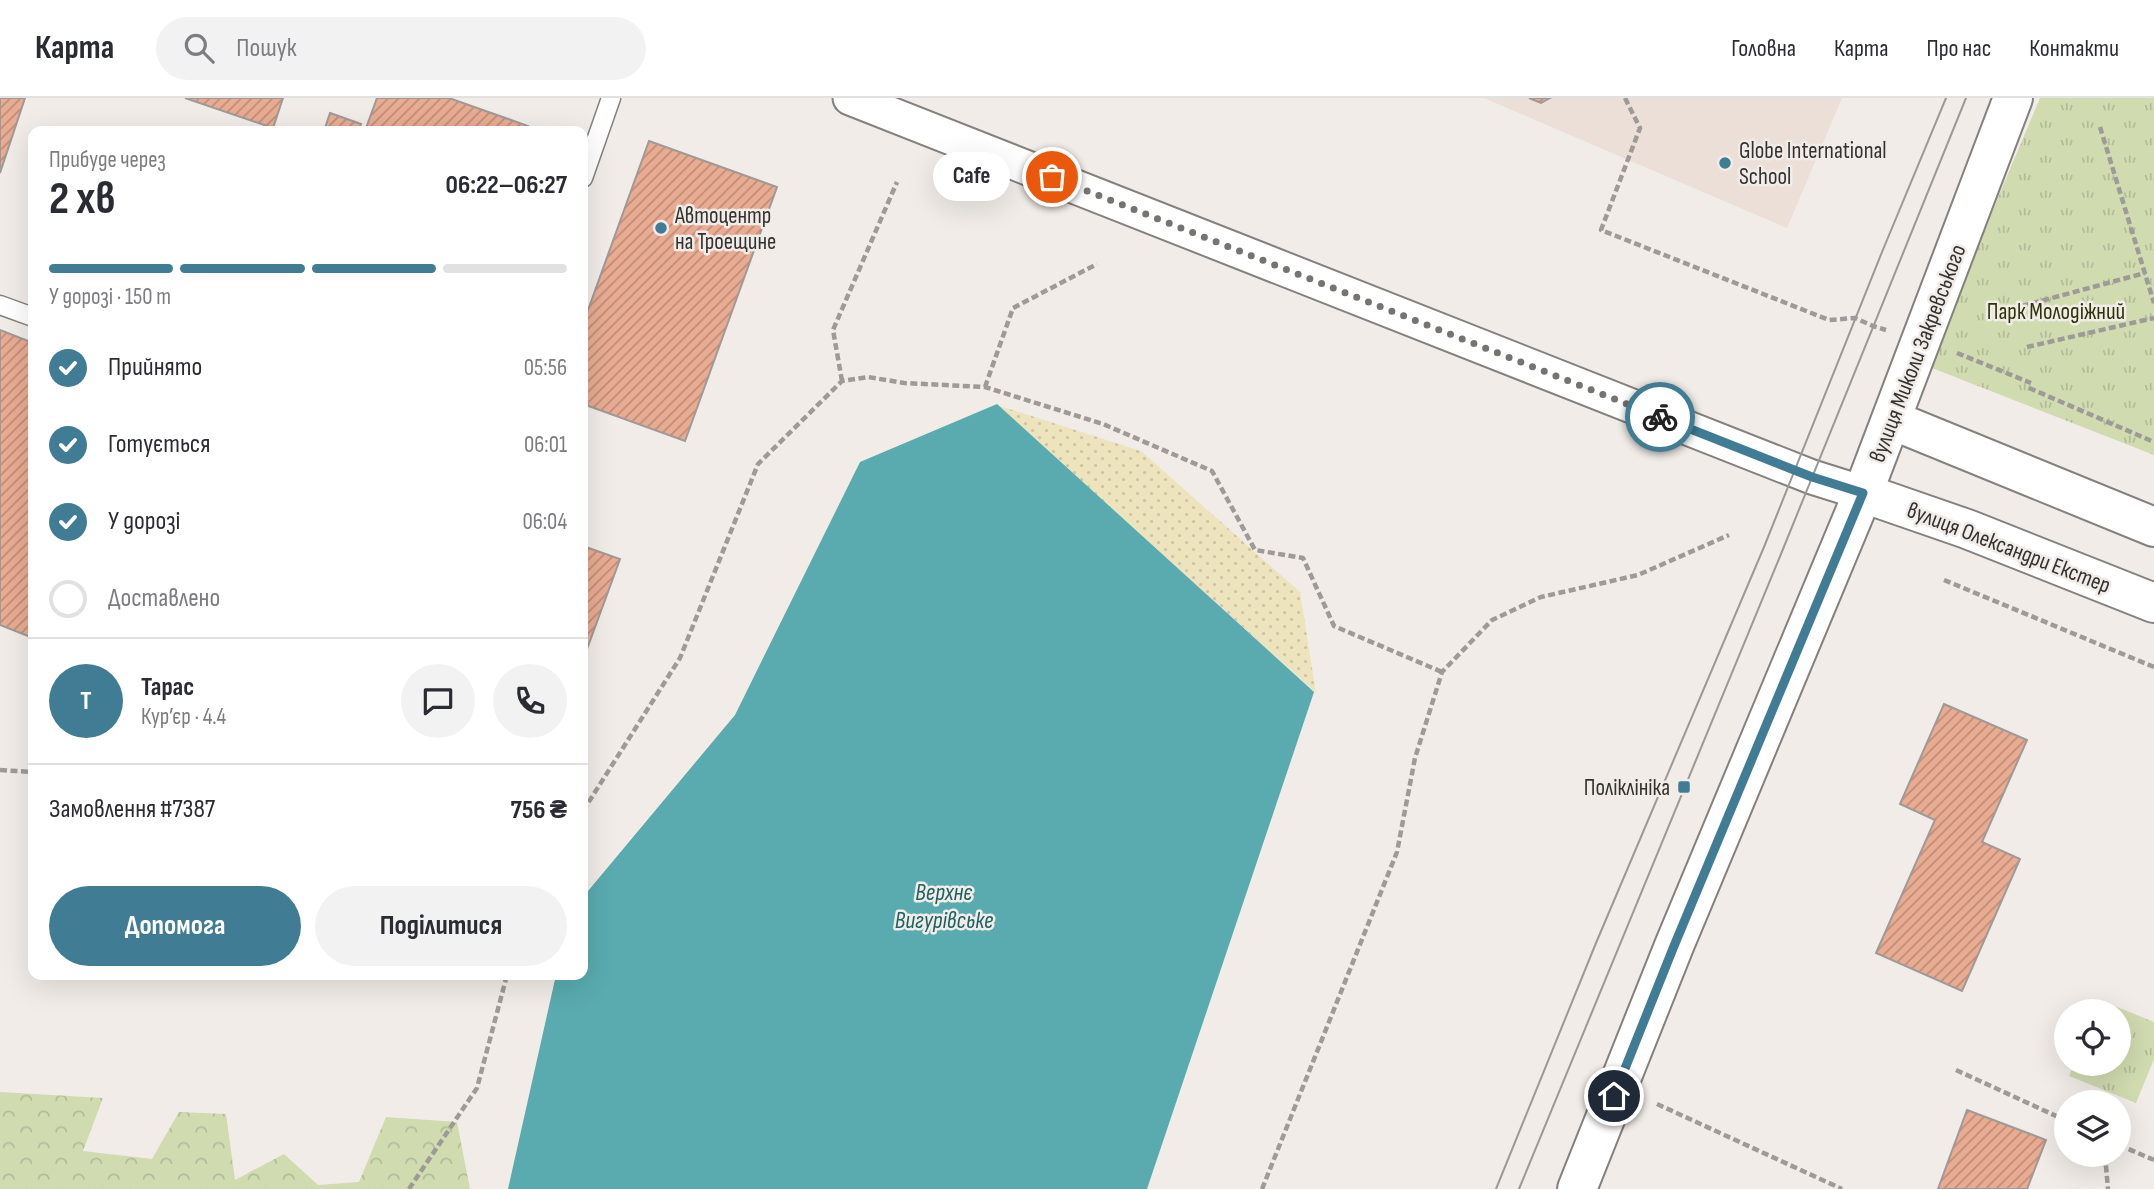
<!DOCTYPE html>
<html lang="uk">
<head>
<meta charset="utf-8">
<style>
  :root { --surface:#fff; --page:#f2f2f3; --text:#2b2b33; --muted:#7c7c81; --line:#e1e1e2; --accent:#407d94 }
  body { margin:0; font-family:"Sofia Sans Condensed",sans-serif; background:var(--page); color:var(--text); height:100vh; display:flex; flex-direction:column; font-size:26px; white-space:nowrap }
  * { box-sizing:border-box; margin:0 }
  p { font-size:23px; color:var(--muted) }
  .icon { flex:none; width:38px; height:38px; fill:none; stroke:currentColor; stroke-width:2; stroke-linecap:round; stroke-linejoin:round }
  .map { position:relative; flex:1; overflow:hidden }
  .drawer { position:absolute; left:28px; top:28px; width:560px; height:854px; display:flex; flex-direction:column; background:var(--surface); border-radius:14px; box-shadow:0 7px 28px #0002 }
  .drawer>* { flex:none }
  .controls { position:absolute; left:2054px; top:901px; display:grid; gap:14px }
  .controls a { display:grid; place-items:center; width:77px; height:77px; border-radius:50%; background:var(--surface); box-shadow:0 7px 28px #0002; font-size:35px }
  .pin { position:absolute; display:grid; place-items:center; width:60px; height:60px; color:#fff; margin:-30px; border:4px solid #fff; border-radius:50%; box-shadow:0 2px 7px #0007 }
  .courier { position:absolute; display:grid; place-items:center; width:70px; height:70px; margin:-35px; border:5px solid #407d94; border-radius:50%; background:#fff; color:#222; box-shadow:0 2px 9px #0007 }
  .bubble { position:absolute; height:49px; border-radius:24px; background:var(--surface); box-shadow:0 7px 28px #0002; font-size:23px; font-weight:700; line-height:49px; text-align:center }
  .head em { font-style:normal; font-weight:700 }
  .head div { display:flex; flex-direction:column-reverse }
  .head { display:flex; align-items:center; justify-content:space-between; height:119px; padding:0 21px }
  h1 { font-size:46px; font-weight:700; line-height:52px }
  .bar { display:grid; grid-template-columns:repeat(4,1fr); gap:10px 7px; align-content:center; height:84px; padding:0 21px }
  .bar i { height:9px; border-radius:5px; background:var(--line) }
  .bar .active { background:var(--accent) }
  .bar p { grid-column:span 4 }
  .line { display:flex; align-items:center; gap:18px; padding:0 21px; border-top:2px solid var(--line) }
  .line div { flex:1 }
  .round { display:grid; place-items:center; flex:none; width:74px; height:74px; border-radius:37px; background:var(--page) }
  ol { padding:0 21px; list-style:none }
  li { display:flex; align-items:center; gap:21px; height:77px }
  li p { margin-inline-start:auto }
  li .icon { padding:7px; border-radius:50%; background:var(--accent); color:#fff; stroke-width:4 }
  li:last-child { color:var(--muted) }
  li i { width:38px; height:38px; border:4px solid var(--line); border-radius:50% }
  .primary-button { display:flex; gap:14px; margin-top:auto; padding:14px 21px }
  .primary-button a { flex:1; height:80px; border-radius:42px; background:var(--accent); color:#fff; font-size:28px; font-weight:700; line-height:80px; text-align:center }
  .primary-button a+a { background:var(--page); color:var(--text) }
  header { display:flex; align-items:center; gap:42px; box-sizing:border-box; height:98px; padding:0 35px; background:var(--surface); border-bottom:2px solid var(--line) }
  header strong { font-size:33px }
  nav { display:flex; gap:38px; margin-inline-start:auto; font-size:24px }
  .search { width:490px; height:63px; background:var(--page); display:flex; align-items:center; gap:18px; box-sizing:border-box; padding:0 24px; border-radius:38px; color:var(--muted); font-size:26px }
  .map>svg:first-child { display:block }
</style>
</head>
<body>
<header>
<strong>Карта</strong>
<div class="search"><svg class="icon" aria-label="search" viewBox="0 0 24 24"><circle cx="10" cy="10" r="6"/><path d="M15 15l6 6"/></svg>Пошук</div>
<nav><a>Головна</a><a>Карта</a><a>Про нас</a><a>Контакти</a></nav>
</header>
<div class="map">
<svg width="2154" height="1091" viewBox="0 0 2154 1091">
  <defs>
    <pattern id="forest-crowns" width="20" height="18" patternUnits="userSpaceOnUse" patternTransform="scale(1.75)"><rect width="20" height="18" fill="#d0dbb0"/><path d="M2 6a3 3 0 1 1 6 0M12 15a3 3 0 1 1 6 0" fill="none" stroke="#b3bc98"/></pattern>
    <pattern id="sand-dots" width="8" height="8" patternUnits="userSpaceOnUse" patternTransform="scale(1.75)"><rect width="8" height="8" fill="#ede4be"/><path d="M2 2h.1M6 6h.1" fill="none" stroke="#ccc4a4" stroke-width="1.8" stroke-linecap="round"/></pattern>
    <pattern id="park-tufts" width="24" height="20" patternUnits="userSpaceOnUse" patternTransform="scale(1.75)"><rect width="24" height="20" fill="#d0dbb0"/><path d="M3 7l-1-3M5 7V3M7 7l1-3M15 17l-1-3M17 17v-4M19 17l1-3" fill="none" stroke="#b3bc98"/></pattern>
    <pattern id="building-hatch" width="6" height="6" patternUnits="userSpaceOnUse" patternTransform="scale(1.75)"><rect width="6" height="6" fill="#e9ac92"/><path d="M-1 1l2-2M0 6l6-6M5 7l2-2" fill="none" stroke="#be8d78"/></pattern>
  </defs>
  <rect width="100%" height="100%" fill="#f1ece8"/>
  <path fill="#ebdfd7" d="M1484,0H1842L1787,130Z"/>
  <path fill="url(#forest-crowns)" d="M0,994L103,1000L83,1053L152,1061L179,1014L226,1016L235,1082L284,1056L318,1087L359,1084L386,1019L457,1024L470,1091H0Z"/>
  <path fill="url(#sand-dots)" d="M997,307L1141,353L1300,494L1316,595Z"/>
  <path fill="url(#park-tufts)" d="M2040,0H2154V357L1927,268Z
    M2100,902L2154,924V961L2136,1005L2069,978L2074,966H2119V914L2096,913Z"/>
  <path fill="#59abaf" d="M997,306L1314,594L1147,1091H508L556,877H583V799L735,617L860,364Z"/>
  <path fill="url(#building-hatch)" stroke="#9f9997" stroke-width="2" d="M0,0H25L0,75Z
    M185,0H283L273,30Z
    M377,0H449L528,28L526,33H365Z
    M1529,0H1550L1541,5Z
    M330,15L361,26L359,33H324Z
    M649,43L777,89L685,343L583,306V226Z
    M0,232L33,245V540L0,527Z
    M583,448L620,461L583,562Z
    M1944,606L2027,642L1982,744L2020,761L1962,893L1876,855L1935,722L1900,706Z
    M1967,1012L2046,1042L2027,1091H1938Z"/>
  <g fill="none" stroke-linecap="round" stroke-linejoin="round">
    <defs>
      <path id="service" d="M583,80L611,0
        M0,207L33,219"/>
      <path id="minor" d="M850,0L1812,379L1863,395"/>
      <path id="tertiary" d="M1892,322L2154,429
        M1863,395L1967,431L2154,505
        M1577,1091L1674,848L1863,395L2013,0"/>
    </defs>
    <use href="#service" stroke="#85807d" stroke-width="21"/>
    <use href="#minor" stroke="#85807d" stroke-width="37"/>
    <use href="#tertiary" stroke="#85807d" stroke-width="42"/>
    <path stroke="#9e9a97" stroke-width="4.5" stroke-dasharray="7 3.5" stroke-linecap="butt" d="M1625,0L1640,30L1601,132L1829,222L1855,220L1873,228L1886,232
      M2100,29L2154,205
      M2022,208L2145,175
      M2027,249L2154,220
      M1957,255L2031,285
      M842,283L833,232L897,84
      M985,289L1013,210L1097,166
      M2029,290L2154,344
      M1944,482L2154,569
      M0,672L33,674
      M583,713L680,560L758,366L842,283L868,279L904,285L985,289L1103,326L1212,373L1255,452L1303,460L1334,528L1442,574
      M1956,972L2067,1023
      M1657,1006L1842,1091
      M2119,1047L2154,1062
      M2105,1057L2108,1091
      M409,1091L477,990L507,877
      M1262,1091L1397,754L1415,660L1442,574L1492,522L1541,499L1638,477L1729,437"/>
    <use href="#service" stroke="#fff" stroke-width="18"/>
    <use href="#minor" stroke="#fff" stroke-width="33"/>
    <use href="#tertiary" stroke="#fff" stroke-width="38"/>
    <path stroke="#9b9895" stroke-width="2" d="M1496,1091L1596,845L1764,449L1882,154L1946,0
      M1519,1091L1781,456L1966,0"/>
  </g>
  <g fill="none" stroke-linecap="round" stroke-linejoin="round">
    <path stroke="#767370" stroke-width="7" stroke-dasharray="0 12.6" d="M1052,79L1660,319"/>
    <path stroke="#407d94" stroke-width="9" d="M1614,998L1674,848L1863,395L1812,379L1660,319"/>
  </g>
  <g fill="#407d94" stroke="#f1ece8" stroke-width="2.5">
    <circle cx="1725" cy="65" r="7"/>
    <circle cx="661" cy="130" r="7"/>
    <rect x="1677" y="682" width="14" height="14" rx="3.5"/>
  </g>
  <g text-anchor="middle" stroke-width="5" stroke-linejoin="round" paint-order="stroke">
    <g font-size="23" fill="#343230" stroke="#f1ece8" text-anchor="start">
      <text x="1739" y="60">Globe International<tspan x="1739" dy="26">School</tspan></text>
      <text x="675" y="125">Автоцентр<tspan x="675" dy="26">на Троещине</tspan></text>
      <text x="1670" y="697" text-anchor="end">Поліклініка</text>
    </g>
    <g font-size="23" fill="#2c3406" stroke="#f1ece8">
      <text x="2056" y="221">Парк Молодіжний</text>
    </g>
    <g font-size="23" fill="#343230" stroke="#f1ece8">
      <text transform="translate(1917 255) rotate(-69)" y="8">вулиця Миколи Закревського</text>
      <text transform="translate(2009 449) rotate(21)" y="8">вулиця Олександри Екстер</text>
    </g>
    <g font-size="24" font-style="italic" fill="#1c6163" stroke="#f1ece8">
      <text x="944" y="802">Верхнє<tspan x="944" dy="28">Вигурівське</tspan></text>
    </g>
  </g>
</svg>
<div class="controls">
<a><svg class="icon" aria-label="locate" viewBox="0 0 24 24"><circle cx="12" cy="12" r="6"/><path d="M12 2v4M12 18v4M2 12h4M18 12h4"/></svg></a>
<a><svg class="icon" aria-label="layers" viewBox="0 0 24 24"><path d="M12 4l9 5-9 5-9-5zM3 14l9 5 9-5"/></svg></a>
</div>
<div class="pin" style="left:1052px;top:79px;background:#ea580c"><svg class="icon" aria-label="bag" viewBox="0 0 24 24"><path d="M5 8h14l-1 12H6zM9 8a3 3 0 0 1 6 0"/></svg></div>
<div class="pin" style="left:1614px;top:998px;background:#1f2937"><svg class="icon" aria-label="home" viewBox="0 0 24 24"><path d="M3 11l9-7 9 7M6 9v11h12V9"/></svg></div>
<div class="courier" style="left:1660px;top:319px"><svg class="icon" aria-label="bike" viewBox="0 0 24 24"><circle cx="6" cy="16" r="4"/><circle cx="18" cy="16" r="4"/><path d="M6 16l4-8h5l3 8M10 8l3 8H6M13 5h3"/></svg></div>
<div class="bubble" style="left:933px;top:54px;width:77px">Cafe</div>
<section class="drawer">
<div class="head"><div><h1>2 хв</h1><p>Прибуде через</p></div><em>06:22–06:27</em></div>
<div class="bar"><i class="active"></i><i class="active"></i><i class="active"></i><i></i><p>У дорозі · 150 m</p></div>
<ol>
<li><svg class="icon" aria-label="check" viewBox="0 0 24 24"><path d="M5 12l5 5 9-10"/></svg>Прийнято<p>05:56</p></li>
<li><svg class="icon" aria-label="check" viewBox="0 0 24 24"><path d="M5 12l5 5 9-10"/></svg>Готується<p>06:01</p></li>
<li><svg class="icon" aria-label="check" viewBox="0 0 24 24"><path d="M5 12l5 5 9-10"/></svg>У дорозі<p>06:04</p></li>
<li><i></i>Доставлено</li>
</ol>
<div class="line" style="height:126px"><b class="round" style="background:var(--accent);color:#fff">Т</b><div><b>Тарас</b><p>Кур’єр · 4.4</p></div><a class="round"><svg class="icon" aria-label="chat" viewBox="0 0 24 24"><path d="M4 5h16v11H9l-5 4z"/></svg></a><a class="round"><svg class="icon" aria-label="phone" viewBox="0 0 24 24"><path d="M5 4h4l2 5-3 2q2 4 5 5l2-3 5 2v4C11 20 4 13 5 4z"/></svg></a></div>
<div class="line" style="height:91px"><div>Замовлення #7387</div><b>756 ₴</b></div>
<div class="primary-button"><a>Допомога</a><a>Поділитися</a></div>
</section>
</div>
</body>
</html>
